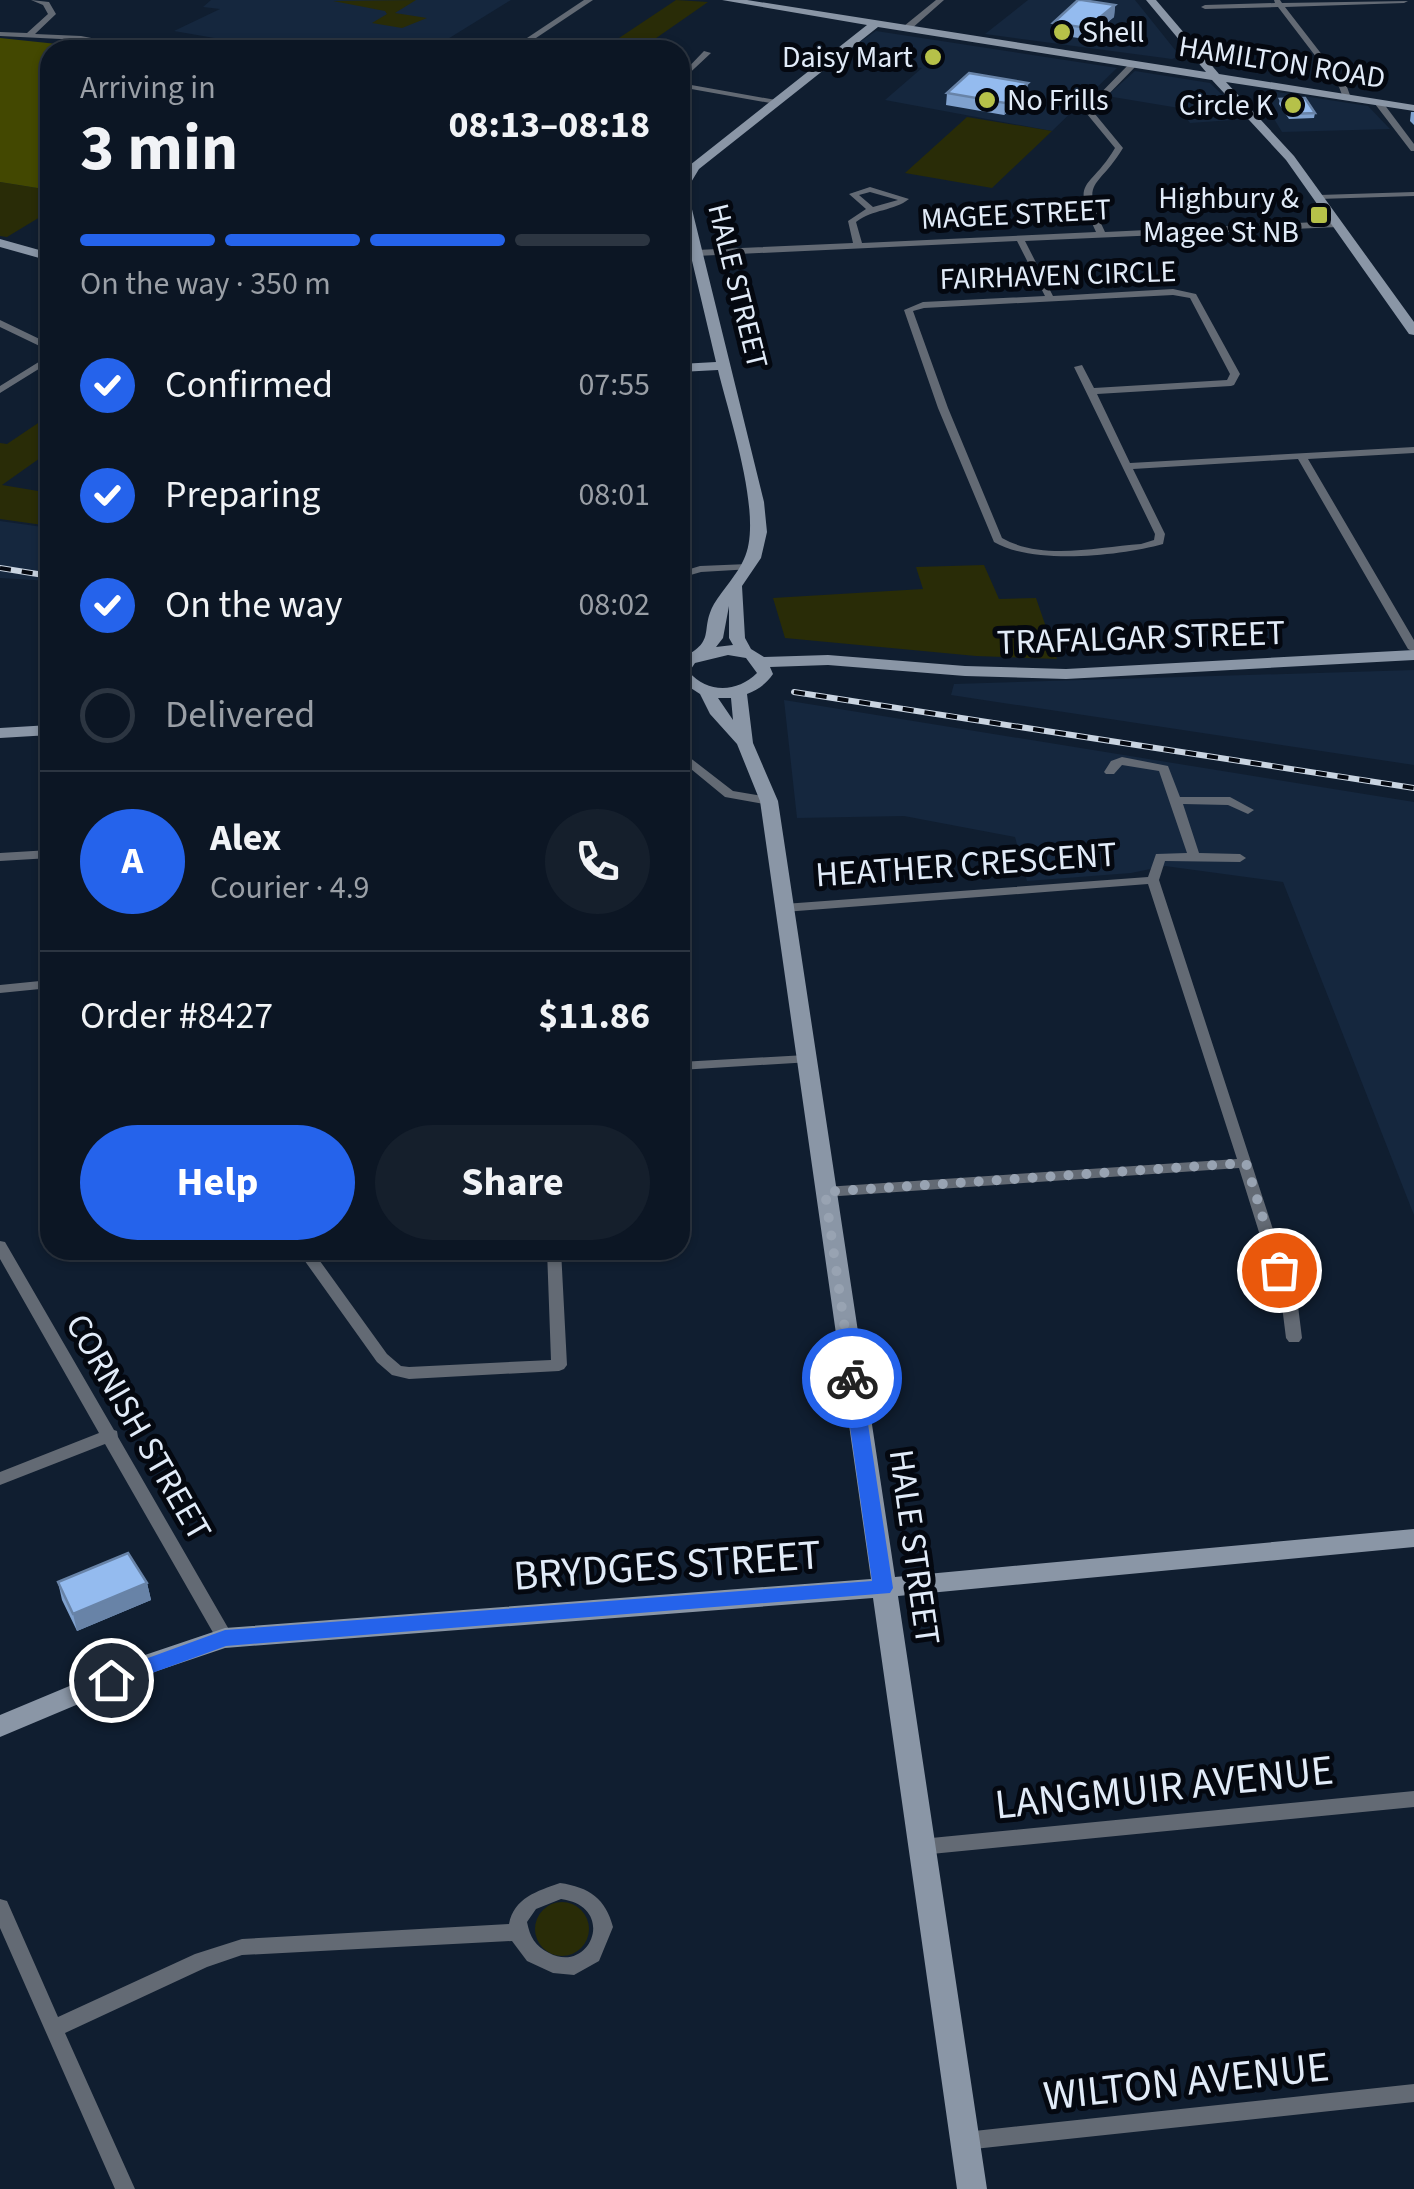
<!DOCTYPE html>
<html lang="en">
<head>
<meta charset="utf-8">
<style>
  :root { --surface:#0c1624; --page:#151f2c; --text:#f1f3f6; --muted:#9a9fa6; --line:#2c3541; --accent:#2563eb }
  body { margin:0; font-family:"Source Sans 3",sans-serif; background:var(--page); color:var(--text); height:100vh; display:flex; flex-direction:column; font-size:38px; white-space:nowrap }
  * { box-sizing:border-box; margin:0 }
  p { font-size:32px; color:var(--muted) }
  .icon { flex:none; width:55px; height:55px; fill:none; stroke:currentColor; stroke-width:2; stroke-linecap:round; stroke-linejoin:round }
  .map { position:relative; flex:1; overflow:hidden }
  .details { position:absolute; left:40px; top:40px; width:650px; height:1220px; display:flex; flex-direction:column; background:var(--surface); border-radius:30px; box-shadow:0 2px 8px #0004,0 0 0 2px var(--line) }
  .details>* { flex:none }
  .pin { position:absolute; display:grid; place-items:center; width:85px; height:85px; color:#fff; margin:-42px; border:5px solid #fff; border-radius:50%; box-shadow:0 2px 10px #0007 }
  .courier { position:absolute; display:grid; place-items:center; width:100px; height:100px; margin:-50px; border:8px solid #2563eb; border-radius:50%; background:#fff; color:#222; box-shadow:0 2px 12px #0007 }
  .headline em { font-style:normal; font-weight:700 }
  .headline div { display:flex; flex-direction:column-reverse }
  .headline { display:flex; align-items:center; justify-content:space-between; height:170px; padding:0 40px }
  h1 { font-size:65px; font-weight:700; line-height:75px }
  .bar { display:grid; grid-template-columns:repeat(4,1fr); gap:15px 10px; align-content:center; height:120px; padding:0 40px }
  .bar i { height:12px; border-radius:8px; background:var(--line) }
  .bar .active { background:var(--accent) }
  .bar p { grid-column:span 4 }
  .line { display:flex; align-items:center; gap:25px; padding:0 40px; border-top:2px solid var(--line) }
  .line div { flex:1 }
  .round { display:grid; place-items:center; flex:none; width:105px; height:105px; border-radius:52px; background:var(--page) }
  ol { padding:0 40px; list-style:none }
  li { display:flex; align-items:center; gap:30px; height:110px }
  li p { margin-inline-start:auto }
  li .icon { padding:10px; border-radius:50%; background:var(--accent); color:#fff; stroke-width:4 }
  li:last-child { color:var(--muted) }
  li i { width:55px; height:55px; border:5px solid var(--line); border-radius:50% }
  .cta { display:flex; gap:20px; margin-top:auto; padding:20px 40px }
  .cta a { flex:1; height:115px; border-radius:60px; background:var(--accent); color:#fff; font-size:40px; font-weight:700; line-height:115px; text-align:center }
  .cta a+a { background:var(--page); color:var(--text) }
  .map>svg:first-child { display:block }
</style>
</head>
<body>
<div class="map">
<svg width="1414" height="2189" viewBox="0 0 1414 2189">
  <rect width="100%" height="100%" fill="#101e30"/>
  <path fill="#15273e" d="M211,0H511L430,50H283L174,31L220,9L203,7Z
    M1028,0H1135L1180,56L1172,59L985,34Z
    M876,31L1117,68L1052,131L885,100L922,68L841,55Z
    M1135,71L1210,83L1247,119L1190,123L1179,108L1107,96Z
    M1277,92L1368,106L1390,129L1282,132L1260,96Z
    M0,521L50,528V581L0,578Z
    M1414,670V765L951,695L954,684Z
    M784,700L1414,802V1215L1283,882L1165,866L1131,873L1027,881L1015,837L904,816L797,818Z"/>
  <path fill="#292c07" d="M416,0L395,13L427,18L402,28L372,23L387,14L385,11L333,1Z
    M676,0L708,2L639,50H601Z
    M967,117L1052,131L992,188L905,173Z
    M0,182L50,190V211L7,237L0,236Z
    M50,415V451L2,485L50,493V526L0,519V443L7,444Z
    M984,565L999,599L1036,598L1057,659L976,656L785,638L773,598L923,589L916,567Z
    M535 1929a27 27 0 1 1 54 0a27 27 0 1 1-54 0Z"/>
  <path fill="#434801" d="M0,38L114,50H50V87L46,94L50,106V190L0,182Z"/>
  <g fill="none" stroke-linecap="round" stroke-linejoin="round">
    <path fill="#636a74" fill-rule="evenodd" d="M31,0L49,2L56,14L35,34L81,36L153,50H136L81,40L0,36V32L27,33L48,14L43,5Z
      M584,0H593L518,50H509Z
      M936,0H944L910,30H904V26Z
      M1274,0H1280L1282,3L1408,1L1404,3L1285,7L1347,87L1351,98L1347,100H1344L1339,87L1278,7L1205,9L1201,7L1205,5L1275,3Z
      M704,51L711,53L680,82V76Z
      M1131,62L1138,64L1096,107L1095,114L1123,148C1097,191 1079,178 1105,232L1338,221L1342,224L1338,227L1025,241L1053,296L1173,289L1196,294L1240,374L1234,385L1231,386L1097,394L1130,463L1414,447V453L1308,459L1414,640V652L1408,649L1298,459L1133,469L1165,534L1163,544C1120,556 1033,565 994,542L938,408L904,310L923,302L1045,296L1017,241L696,256L692,253L696,250L853,243L848,221L866,209L849,194L870,187L909,199C894,211 873,209 856,222L862,243L1096,232C1070,177 1089,192 1115,148L1087,114L1088,106ZM870,192L898,200L873,207L859,195ZM1173,295L1190,298L1230,374L1227,380L1094,388L1082,365L1074,367L1155,534L1154,540L1141,544C1098,547 1042,561 1002,538L948,408L913,311L924,308Z
      M680,83L776,100L780,102L776,104L680,87Z
      M1375,100H1381L1414,144V151H1411L1375,104Z
      M1414,192V196L1319,199L1315,197L1319,195Z
      M0,320L50,344V351L0,327Z
      M50,355V362L0,393V386Z
      M748,564L753,567L752,569L701,572L680,578V572L700,566Z
      M680,750L733,791L769,797L775,801L769,805L725,797L680,760Z
      M1122,757L1168,766L1180,797H1230L1254,810L1248,814L1228,805L1183,804L1199,853L1240,854L1246,858L1240,862L1165,861L1159,880L1298,1306L1302,1338L1299,1342H1289L1286,1338L1282,1306L1239,1168L825,1197L818,1192L825,1187L1237,1159L1148,884L784,912L778,908L784,904L1148,877L1156,854L1187,853L1159,771L1122,765L1114,774H1106L1104,772L1111,761Z
      M50,850V858L0,861V853Z
      M50,980V988L0,993V985Z
      M806,1055L813,1059L811,1062L680,1070V1062Z
      M0,1241L5,1242L114,1430L117,1431L118,1437L231,1633L234,1638L231,1643L225,1645L219,1643L105,1444L0,1485V1472L99,1433L0,1259Z
      M297,1250H312L387,1354L401,1366L409,1367L551,1360L547,1250H561L567,1365L564,1369L559,1371L409,1379L392,1375L377,1362Z
      M1414,1791V1807L921,1855L915,1853L912,1847L915,1841L921,1839Z
      M560,1883C589,1887 606,1899 613,1927L599,1961L574,1975L553,1973L527,1961L512,1941L242,1955L207,1967L65,2033L135,2189H115L0,1928V1899L7,1901L58,2017L195,1954L242,1939L509,1924C514,1898 537,1891 560,1883ZM561,1899C618,1907 590,1975 549,1953C535,1946 530,1937 527,1922L536,1909Z
      M1414,2084V2102L965,2150L958,2148L955,2141L958,2134L965,2132Z"/>
    <path fill="#8a96a6" fill-rule="evenodd" d="M722,0H747L1206,72L1146,0H1156L1219,74L1414,105V111L1226,82L1294,156L1414,322V335L1409,334L1286,160L1212,80L878,27L699,169L687,189L764,502L767,532L761,558L742,586L745,638L751,649L764,657L828,655L965,666L1066,669L1414,650V660L1066,679L965,676L828,665L770,667L773,674C766,684 758,690 747,694L753,743L778,801L895,1577L1414,1529V1547L898,1596L987,2189H957L873,1598L225,1648L157,1671L0,1737V1715L139,1657L225,1628L871,1579L760,801L737,744L710,714L700,694L680,681V659C718,641 699,631 714,604C723,589 737,575 744,559C764,518 729,416 718,370L680,372V364L716,362L680,210V181L690,165L867,25ZM729,606V638L733,645L716,647L723,638ZM728,655L746,658L757,673C737,693 707,693 689,672L695,663ZM718,698H731L733,720Z
      M0,239L50,253V261L0,247Z
      M50,725V735L0,738V728Z"/>
    <defs>
      <path id="rail" d="M0,568L50,576
        M794,692L1414,788"/>
    </defs>
    <use href="#rail" stroke="#c9d4e1" stroke-width="6"/>
    <use href="#rail" stroke="#040810" stroke-width="4" stroke-dasharray="11" stroke-linecap="butt"/>
  </g>
  <path fill="#7fa1ce" d="M1115,5L1114,17L1100,28L1113,34L1101,45L1085,43V39L1052,34L1053,23Z
    M947,93L1027,95L1004,115L946,105Z
    M1280,99L1315,113L1314,118L1289,119L1279,104Z
    M1411,112H1414V125L1410,121Z
    M58,1582L147,1583L151,1600L77,1631L62,1600Z"/>
  <path fill="#6883a7" d="M1115,5L1114,17L1086,40L1087,28Z
    M1028,83L1027,95L1004,115L1005,103Z
    M147,1583L151,1600L77,1631L73,1614Z"/>
  <path fill="#94bbef" stroke="#6883a7" stroke-width="2.5" d="M1078,0H1082L1115,5L1087,28L1053,23Z
    M1098,28L1114,30L1102,41L1085,39Z
    M969,73L1028,83L1005,103L947,93Z
    M1305,98L1315,113L1289,114L1280,99Z
    M128,1553L147,1583L73,1614L58,1582Z"/>
  <path fill="#2563eb" d="M852,1371L861,1378L893,1588L890,1593L226,1646L111,1688L101,1680L104,1674L225,1630L872,1581L843,1378Z"/>
  <g fill="none" stroke-linecap="round" stroke-linejoin="round">
    <path stroke="#98a3b2" stroke-width="10" stroke-dasharray="0 18" d="M852,1378L825,1192L1246,1163L1279,1270"/>
  </g>
  <g fill="#b6c149" stroke="#040810" stroke-width="4">
    <circle cx="1062" cy="32" r="10"/>
    <circle cx="933" cy="57" r="10"/>
    <circle cx="987" cy="100" r="10"/>
    <circle cx="1293" cy="105" r="10"/>
    <rect x="1309" y="205" width="20" height="20" rx="5"/>
  </g>
  <g text-anchor="middle" stroke-width="10" stroke-linejoin="round" paint-order="stroke">
    <g font-size="30" fill="#e1ebf8" stroke="#040810" text-anchor="end">
      <text x="1082" y="42" text-anchor="start">Shell</text>
      <text x="913" y="67">Daisy Mart</text>
      <text x="1007" y="110" text-anchor="start">No Frills</text>
      <text x="1273" y="115">Circle K</text>
      <text x="1299" y="208">Highbury &amp;<tspan x="1299" dy="34">Magee St NB</tspan></text>
    </g>
    <g font-size="30" fill="#e1ebf8" stroke="#040810">
      <text transform="translate(1282 62) rotate(9)" y="10">HAMILTON ROAD</text>
      <text transform="translate(1016 214) rotate(-3)" y="10">MAGEE STREET</text>
      <text transform="translate(1058 275) rotate(-2)" y="10">FAIRHAVEN CIRCLE</text>
      <text transform="translate(738 286) rotate(76)" y="10">HALE STREET</text>
    </g>
    <g font-size="35" fill="#e1ebf8" stroke="#040810">
      <text transform="translate(1141 637) rotate(-2)" y="12">TRAFALGAR STREET</text>
      <text transform="translate(966 864) rotate(-4)" y="12">HEATHER CRESCENT</text>
      <text transform="translate(139 1427) rotate(60)" y="12">CORNISH STREET</text>
      <text transform="translate(915 1547) rotate(82)" y="12">HALE STREET</text>
    </g>
    <g font-size="42" fill="#e1ebf8" stroke="#040810">
      <text transform="translate(667 1564) rotate(-4)" y="15">BRYDGES STREET</text>
      <text transform="translate(1164 1786) rotate(-6)" y="15">LANGMUIR AVENUE</text>
      <text transform="translate(1186 2080) rotate(-6)" y="15">WILTON AVENUE</text>
    </g>
  </g>
</svg>
<div class="pin" style="left:1279px;top:1270px;background:#ea580c"><svg class="icon" aria-label="bag" viewBox="0 0 24 24"><path d="M5 8h14l-1 12H6zM9 8a3 3 0 0 1 6 0"/></svg></div>
<div class="pin" style="left:111px;top:1680px;background:#1f2937"><svg class="icon" aria-label="home" viewBox="0 0 24 24"><path d="M3 11l9-7 9 7M6 9v11h12V9"/></svg></div>
<div class="courier" style="left:852px;top:1378px"><svg class="icon" aria-label="bike" viewBox="0 0 24 24"><circle cx="6" cy="16" r="4"/><circle cx="18" cy="16" r="4"/><path d="M6 16l4-8h5l3 8M10 8l3 8H6M13 5h3"/></svg></div>
<section class="details">
<div class="headline"><div><h1>3 min</h1><p>Arriving in</p></div><em>08:13–08:18</em></div>
<div class="bar"><i class="active"></i><i class="active"></i><i class="active"></i><i></i><p>On the way · 350 m</p></div>
<ol>
<li><svg class="icon" aria-label="check" viewBox="0 0 24 24"><path d="M5 12l5 5 9-10"/></svg>Confirmed<p>07:55</p></li>
<li><svg class="icon" aria-label="check" viewBox="0 0 24 24"><path d="M5 12l5 5 9-10"/></svg>Preparing<p>08:01</p></li>
<li><svg class="icon" aria-label="check" viewBox="0 0 24 24"><path d="M5 12l5 5 9-10"/></svg>On the way<p>08:02</p></li>
<li><i></i>Delivered</li>
</ol>
<div class="line" style="height:180px"><b class="round" style="background:var(--accent);color:#fff">A</b><div><b>Alex</b><p>Courier · 4.9</p></div><a class="round"><svg class="icon" aria-label="phone" viewBox="0 0 24 24"><path d="M5 4h4l2 5-3 2q2 4 5 5l2-3 5 2v4C11 20 4 13 5 4z"/></svg></a></div>
<div class="line" style="height:130px"><div>Order #8427</div><b>$11.86</b></div>
<div class="cta"><a>Help</a><a>Share</a></div>
</section>
</div>
</body>
</html>
